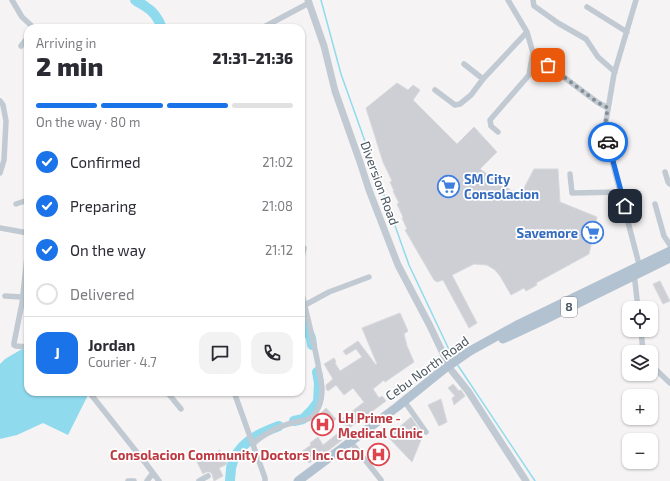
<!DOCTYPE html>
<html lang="en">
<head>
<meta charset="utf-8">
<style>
  :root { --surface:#fff; --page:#f2f2f3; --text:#2b2b33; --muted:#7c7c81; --line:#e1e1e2; --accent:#1a73e8 }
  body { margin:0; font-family:"Exo 2",sans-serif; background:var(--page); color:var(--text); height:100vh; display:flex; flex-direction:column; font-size:15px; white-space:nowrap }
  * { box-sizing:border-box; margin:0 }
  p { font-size:13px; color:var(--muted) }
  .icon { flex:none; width:22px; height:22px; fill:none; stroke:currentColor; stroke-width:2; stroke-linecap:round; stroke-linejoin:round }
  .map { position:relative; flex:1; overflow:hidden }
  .drawer { position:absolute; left:24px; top:24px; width:281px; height:372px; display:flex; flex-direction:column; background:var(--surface); border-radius:12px; box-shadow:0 1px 3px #0004 }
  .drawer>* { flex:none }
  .controls { position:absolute; left:622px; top:301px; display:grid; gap:8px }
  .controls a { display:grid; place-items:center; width:36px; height:36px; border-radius:8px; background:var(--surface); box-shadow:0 1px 3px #0004; font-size:20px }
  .pin { position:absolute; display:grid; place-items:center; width:34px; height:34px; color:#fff; margin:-17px; border-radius:8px; box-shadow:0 2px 6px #0006 }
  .courier { position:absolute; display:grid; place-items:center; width:40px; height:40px; margin:-20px; border:3px solid #1a73e8; border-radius:50%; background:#fff; color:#222; box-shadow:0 1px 5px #0007 }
  .headline em { font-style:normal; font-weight:800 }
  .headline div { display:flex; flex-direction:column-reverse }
  .headline { display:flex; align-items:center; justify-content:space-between; height:68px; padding:0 12px }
  h1 { font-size:26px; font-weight:800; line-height:30px }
  .bar { display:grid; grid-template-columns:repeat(4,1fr); gap:6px 4px; align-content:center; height:48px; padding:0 12px }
  .bar i { height:5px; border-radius:3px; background:var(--line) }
  .bar .on { background:var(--accent) }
  .bar p { grid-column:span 4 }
  .line { display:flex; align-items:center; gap:10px; padding:0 12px; border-top:1px solid var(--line) }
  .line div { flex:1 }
  .round { display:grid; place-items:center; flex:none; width:42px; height:42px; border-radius:12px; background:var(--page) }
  ol { padding:0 12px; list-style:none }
  li { display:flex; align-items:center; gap:12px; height:44px }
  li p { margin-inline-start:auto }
  li .icon { padding:4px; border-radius:50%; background:var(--accent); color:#fff; stroke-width:4 }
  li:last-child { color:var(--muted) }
  li i { width:22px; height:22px; border:2px solid var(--line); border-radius:50% }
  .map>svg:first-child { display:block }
</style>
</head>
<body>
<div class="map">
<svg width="670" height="481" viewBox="0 0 670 481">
  <rect width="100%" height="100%" fill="#f5f3f3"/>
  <path fill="#90daee" d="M22,349L28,351V392H88L89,393L68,435L43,423L17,435L0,439V364L5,359Z"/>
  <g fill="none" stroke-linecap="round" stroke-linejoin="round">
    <path stroke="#90daee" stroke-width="1.5" d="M321,0L341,74L409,265L453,358
      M457,364L535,481"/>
    <path stroke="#90daee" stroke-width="10" d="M135,0C138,3 143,4 146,7C153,11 159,20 162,28
      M301,315L311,338L312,345
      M294,421L303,419L311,411L318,402L319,383L317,372
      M230,481C230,477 231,473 231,468C236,444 257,434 279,426"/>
  </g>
  <path fill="#cdcfd5" stroke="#d7d9de" d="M397,83L408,90L413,85L420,90L413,100L457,144L474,127L497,152L480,169L512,191L522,192L534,169H558L560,202L597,217L589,254L536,283L537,285L526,291L524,288L511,295L500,276L495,270L487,265L474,264L452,275L477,323L469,328L443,280L437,282L434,280L405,230L407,229L402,218L403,217L397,204L399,203L393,191H394L390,182L392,181L383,162L366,108Z
    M660,281L670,301L663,304L653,284Z
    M400,313L408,331L404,334L407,346L414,362L385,382L384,380L373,389L379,398L382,396L386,401L348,429L341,420L364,402L353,388L344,395L336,385L328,391L326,389V385L333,379L324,364L334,358L336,362L335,363L340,371L362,357L356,349L346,355L343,351L358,341L376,365L377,364L362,328Z
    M453,384L459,391L461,390L465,396L454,405L452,398L455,396L448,388Z
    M441,399L447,422L439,426L428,405Z
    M326,408L336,419L322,431L314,420Z
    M411,417L423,435L412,462L388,437Z
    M337,434L342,440L320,457L319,456L309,463L301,452L311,445L310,443L318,437L323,445Z
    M220,450L227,464L219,468L223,476L214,481L212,474L210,472H206L203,474L197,462Z"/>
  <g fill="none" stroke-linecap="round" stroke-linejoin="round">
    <path stroke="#c1cad2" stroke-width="5.5" d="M12,0L22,17L34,28
      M533,0L534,6L537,8L558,23L586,39L598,57L615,72
      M636,0L614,74L605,127V134L640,268
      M587,7L627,32
      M262,28L309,3
      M527,32L533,53L537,57L597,102L608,108
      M21,46L28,37
      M464,64L483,79
      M435,90L455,105L460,104L471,95L483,79L527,32L508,0
      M0,101L3,105L6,121L4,160L0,173
      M498,132L491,126L490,120L529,75L533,53
      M665,172L668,182L670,184
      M570,174L572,193L621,192
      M16,204L28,200
      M655,204L664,236L670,245
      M0,228L28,233
      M28,248L22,303L14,343V345L16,346L28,347
      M301,262L304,248
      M634,273L638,308
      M5,296L22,297
      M305,305L329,292L369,277
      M641,330L643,352
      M651,365L670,383
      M89,392L147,465L159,481
      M167,392L181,409
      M234,392L265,478V481
      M407,405L426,432
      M253,444C262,435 279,426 292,423C298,421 305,421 310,418C318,413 322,400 322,391C322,382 319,373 318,364C313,339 307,315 301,290
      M354,446L381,480
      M128,481H134
      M147,481L153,473
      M199,481L208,476"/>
    <path stroke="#c1cad2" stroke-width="7" d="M308,0L324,46L335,91L360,162L369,190L398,265L430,326L449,366
      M452,371L468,391L526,481"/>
    <path stroke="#b3c2d1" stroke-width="9" d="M503,339L542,321L670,258
      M298,481L397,407L444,369L470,351L519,324L670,251"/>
  </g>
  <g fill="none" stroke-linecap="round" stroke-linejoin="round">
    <path stroke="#868d94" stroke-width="4" stroke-dasharray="0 7.2" d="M548,65L597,102L608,108C605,120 605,131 608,142"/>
    <path stroke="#1a73e8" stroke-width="5" d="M608,142L625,206"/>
  </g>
  <defs>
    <symbol id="supermarket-ring" viewBox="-11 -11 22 22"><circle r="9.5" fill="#fff" stroke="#3f7fe0" stroke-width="1.5"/><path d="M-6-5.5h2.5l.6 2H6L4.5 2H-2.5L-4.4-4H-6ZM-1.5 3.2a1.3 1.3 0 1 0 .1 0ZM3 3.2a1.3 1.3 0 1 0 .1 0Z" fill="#3f7fe0"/></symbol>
    <symbol id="hospital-ring" viewBox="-11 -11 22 22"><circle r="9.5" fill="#fff" stroke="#e0444e" stroke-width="1.5"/><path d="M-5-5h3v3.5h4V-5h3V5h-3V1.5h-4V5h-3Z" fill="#e0444e"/></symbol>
  </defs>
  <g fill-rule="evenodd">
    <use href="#supermarket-ring" x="436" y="174" width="25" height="25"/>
    <use href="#supermarket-ring" x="580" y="220" width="25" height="25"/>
    <use href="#hospital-ring" x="310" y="412" width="25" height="25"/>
    <use href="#hospital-ring" x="366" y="442" width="25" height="25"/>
  </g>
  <g text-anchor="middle" stroke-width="3.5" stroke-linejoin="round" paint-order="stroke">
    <rect fill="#fff" stroke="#808990" stroke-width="1" x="561" y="297" width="16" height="20" rx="3"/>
    <g font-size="12" font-weight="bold" fill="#4a5661">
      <text x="569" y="311">8</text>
    </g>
    <g font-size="13" font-weight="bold" fill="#366cbe" stroke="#fff" text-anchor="start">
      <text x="464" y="184">SM City<tspan x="464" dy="15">Consolacion</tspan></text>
      <text x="578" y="238" text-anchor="end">Savemore</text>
    </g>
    <g font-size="13" fill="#4a5661" stroke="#fff">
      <text transform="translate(380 183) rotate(70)" y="5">Diversion Road</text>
      <text transform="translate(427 368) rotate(-36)" y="5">Cebu North Road</text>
    </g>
    <g font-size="13" font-weight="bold" fill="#be3a42" stroke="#fff" text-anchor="start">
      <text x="338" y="423">LH Prime -<tspan x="338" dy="15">Medical Clinic</tspan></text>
      <text x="364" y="460" text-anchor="end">Consolacion Community Doctors Inc. CCDI</text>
    </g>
  </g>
</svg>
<div class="controls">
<a><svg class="icon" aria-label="locate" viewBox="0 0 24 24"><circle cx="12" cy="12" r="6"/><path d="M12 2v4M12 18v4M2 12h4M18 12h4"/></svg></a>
<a><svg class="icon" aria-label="layers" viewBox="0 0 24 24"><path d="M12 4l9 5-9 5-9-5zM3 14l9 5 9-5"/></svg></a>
<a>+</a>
<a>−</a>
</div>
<div class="pin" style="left:548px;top:65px;background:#ea580c"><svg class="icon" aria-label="bag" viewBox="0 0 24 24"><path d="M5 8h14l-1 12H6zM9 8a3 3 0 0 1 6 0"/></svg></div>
<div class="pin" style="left:625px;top:206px;background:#1f2937"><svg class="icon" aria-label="home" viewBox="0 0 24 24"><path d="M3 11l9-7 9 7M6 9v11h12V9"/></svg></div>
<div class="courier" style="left:608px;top:142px"><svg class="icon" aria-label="car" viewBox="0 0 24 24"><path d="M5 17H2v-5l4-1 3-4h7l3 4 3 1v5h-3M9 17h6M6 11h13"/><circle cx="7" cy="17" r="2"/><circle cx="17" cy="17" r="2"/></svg></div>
<section class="drawer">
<div class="headline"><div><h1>2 min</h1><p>Arriving in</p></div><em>21:31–21:36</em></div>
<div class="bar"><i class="on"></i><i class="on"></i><i class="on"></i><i></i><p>On the way · 80 m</p></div>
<ol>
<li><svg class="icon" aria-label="check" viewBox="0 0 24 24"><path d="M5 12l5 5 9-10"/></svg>Confirmed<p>21:02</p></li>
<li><svg class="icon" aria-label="check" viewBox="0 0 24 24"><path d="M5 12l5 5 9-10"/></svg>Preparing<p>21:08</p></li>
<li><svg class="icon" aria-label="check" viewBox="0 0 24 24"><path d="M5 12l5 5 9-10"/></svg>On the way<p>21:12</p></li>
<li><i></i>Delivered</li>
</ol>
<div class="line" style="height:72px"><b class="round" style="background:var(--accent);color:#fff">J</b><div><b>Jordan</b><p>Courier · 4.7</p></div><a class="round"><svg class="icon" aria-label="chat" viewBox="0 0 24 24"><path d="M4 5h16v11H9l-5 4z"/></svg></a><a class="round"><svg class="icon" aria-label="phone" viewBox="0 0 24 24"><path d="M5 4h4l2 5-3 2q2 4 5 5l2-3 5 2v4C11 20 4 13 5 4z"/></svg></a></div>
</section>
</div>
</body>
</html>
